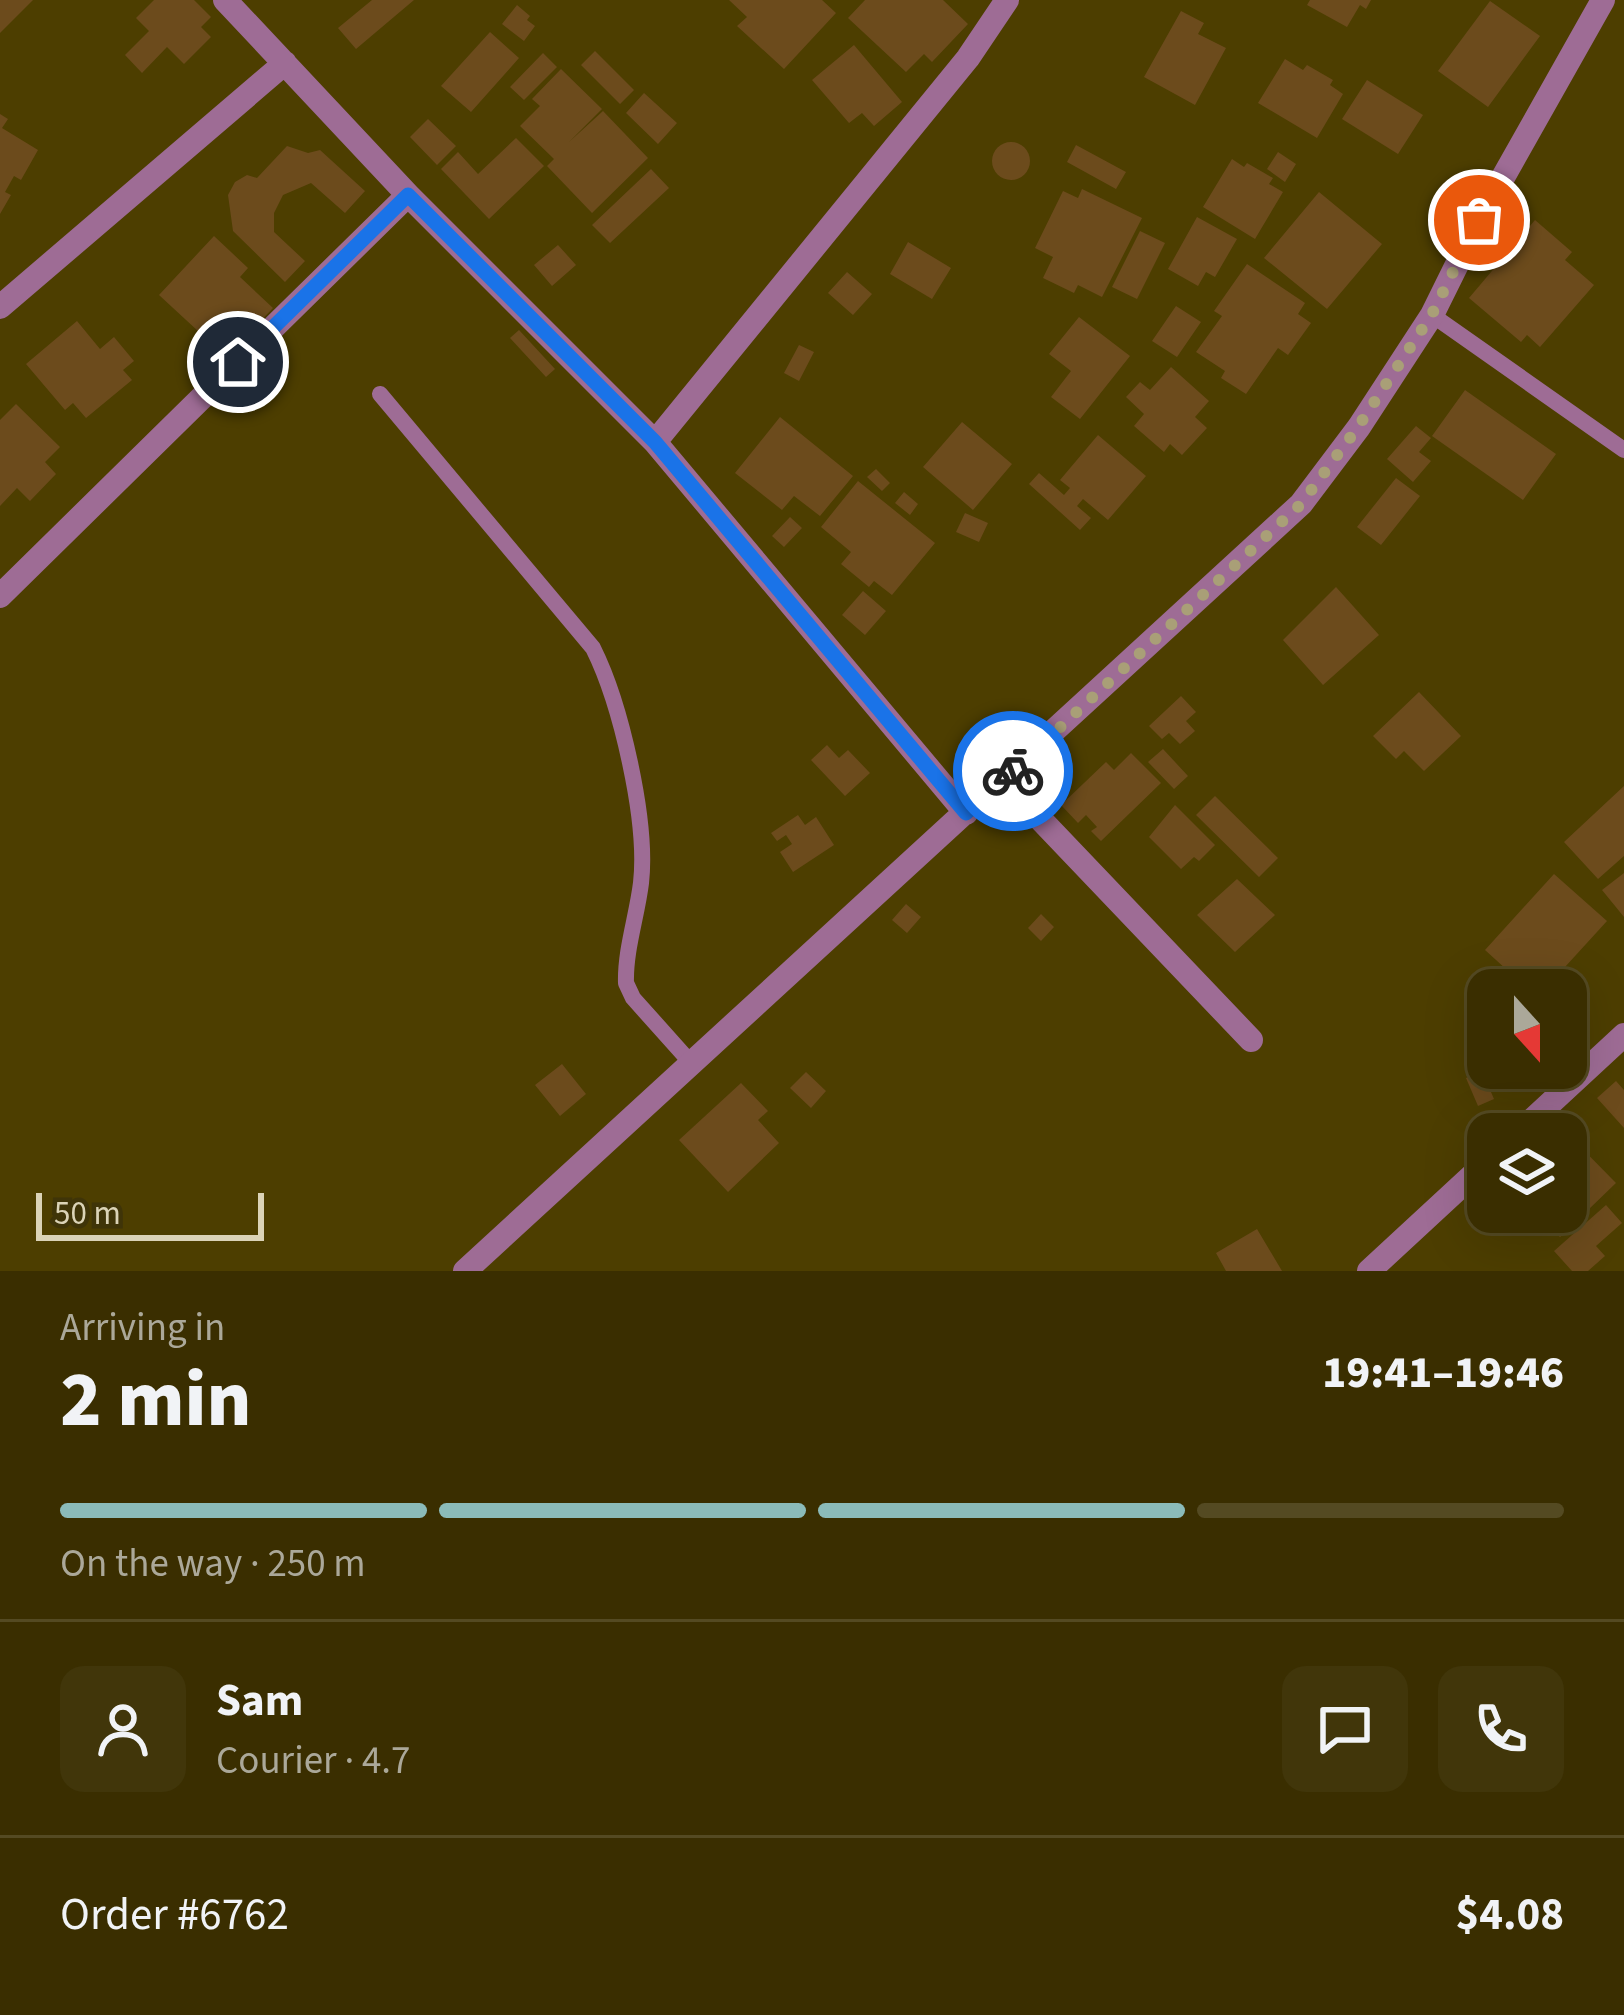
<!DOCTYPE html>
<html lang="en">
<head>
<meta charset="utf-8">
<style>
  :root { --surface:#3a2e00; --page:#41360a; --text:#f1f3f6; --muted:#aba899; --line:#544a22; --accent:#8bbbb9 }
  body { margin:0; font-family:"Source Sans 3",sans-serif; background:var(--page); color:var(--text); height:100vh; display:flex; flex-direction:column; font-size:45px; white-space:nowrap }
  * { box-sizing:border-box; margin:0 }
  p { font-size:39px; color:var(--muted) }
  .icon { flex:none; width:66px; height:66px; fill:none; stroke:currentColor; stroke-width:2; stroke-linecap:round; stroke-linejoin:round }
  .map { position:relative; height:1271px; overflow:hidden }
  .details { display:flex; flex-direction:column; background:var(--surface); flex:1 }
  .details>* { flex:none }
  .needle { width:78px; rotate:159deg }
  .controls { position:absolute; left:1467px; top:969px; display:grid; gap:24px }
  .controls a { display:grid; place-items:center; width:120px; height:120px; border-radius:24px; background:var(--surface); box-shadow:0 12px 48px #0002,0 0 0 3px var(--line); font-size:60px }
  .scale { position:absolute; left:36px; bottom:30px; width:228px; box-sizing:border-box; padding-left:12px; border:6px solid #dbd3b7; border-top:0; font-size:33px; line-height:42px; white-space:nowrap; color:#dbd3b7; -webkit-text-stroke:9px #3f3408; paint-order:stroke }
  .pin { position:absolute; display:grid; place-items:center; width:102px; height:102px; color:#fff; margin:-51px; border:6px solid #fff; border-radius:50%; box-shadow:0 3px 12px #0007 }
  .courier { position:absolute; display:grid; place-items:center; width:120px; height:120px; margin:-60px; border:9px solid #1a73e8; border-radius:50%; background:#fff; color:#222; box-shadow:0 3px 15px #0007 }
  .overview em { font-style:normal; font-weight:800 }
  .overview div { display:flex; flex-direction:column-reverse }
  .overview { display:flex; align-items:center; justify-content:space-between; height:204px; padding:0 60px }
  h1 { font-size:78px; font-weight:800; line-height:90px }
  .bar { display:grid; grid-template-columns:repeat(4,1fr); gap:18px 12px; align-content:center; height:144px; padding:0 60px }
  .bar i { height:15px; border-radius:9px; background:var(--line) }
  .bar .selected { background:var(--accent) }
  .bar p { grid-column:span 4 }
  .line { display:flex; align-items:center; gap:30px; padding:0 60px; border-top:3px solid var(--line) }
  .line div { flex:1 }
  .round { display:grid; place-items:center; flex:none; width:126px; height:126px; border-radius:24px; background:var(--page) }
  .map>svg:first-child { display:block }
</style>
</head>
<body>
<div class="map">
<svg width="1624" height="1271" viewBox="0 0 1624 1271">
  <rect width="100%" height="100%" fill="#4d3e00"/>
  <path fill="#6c4b1c" d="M0,0H33L0,33Z
    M154,0H194L211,17L201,27L211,37L184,64L167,47L142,73L125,55L149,31L136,18Z
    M372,0H414L356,49L338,28Z
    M729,0H822L836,13L784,69L737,26L747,17Z
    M865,0H943L968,24L932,62L924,54L906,72L848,18Z
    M1310,0H1371L1366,9L1360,5L1347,27L1307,5Z
    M1490,1L1540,36L1488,107L1438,71Z
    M517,5L530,16L527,20L535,26L524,41L502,24Z
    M1181,11L1204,23L1198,34L1226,48L1195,105L1144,77Z
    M490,32L519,58L471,112L441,86Z
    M854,45L902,102L874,126L862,113L849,123L812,80Z
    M595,51L634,90L620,104L581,65Z
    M543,53L557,67L524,100L510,87Z
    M1285,59L1303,70L1307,65L1333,80L1330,85L1343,94L1317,138L1258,103Z
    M561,69L602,109L569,142L603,111L648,158L592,213L547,166L554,159L520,126L540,106L532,99Z
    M1367,80L1423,115L1398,154L1342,119Z
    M644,93L677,123L658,144L626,113Z
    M0,114L8,119L2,128L38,150L21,180L14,176L5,192L11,195L0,214Z
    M428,119L456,146L437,165L410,137Z
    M516,138L544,166L489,219L441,169L458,152L478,174Z
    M992 161a19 19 0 1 1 38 0a19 19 0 1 1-38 0Z
    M1076,145L1126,172L1116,189L1067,162Z
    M287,146L308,153L320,150L365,191L345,213L311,183L283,195L274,213V232L305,261L285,282L233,231L228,195L235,182L247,175L257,178Z
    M1278,152L1296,164L1285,182L1267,169Z
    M1232,159L1244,167L1247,163L1273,178L1269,184L1283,192L1255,239L1203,207Z
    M651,169L669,188L610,243L592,225Z
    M1082,189L1142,218L1102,297L1078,285L1074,293L1043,278L1053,257L1035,248L1063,191L1078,198Z
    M1319,192L1382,244L1327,309L1264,258Z
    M1197,217L1237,239L1215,277L1206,272L1198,286L1168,269Z
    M1535,220L1572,252L1565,260L1594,285L1540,347L1527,335L1521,342L1469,298Z
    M1140,231L1165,243L1137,299L1112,287Z
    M214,236L248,268L240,277L273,308L220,364L206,351L212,344L159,295Z
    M908,242L951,268L932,299L890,274Z
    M558,245L576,265L552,286L534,265Z
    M1247,264L1305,303L1298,314L1311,323L1288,355L1278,348L1246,394L1221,378L1225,371L1196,352L1222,316L1214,311Z
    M847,272L872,294L853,315L828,293Z
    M1176,306L1201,322L1177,357L1152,341Z
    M1079,317L1130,356L1080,419L1051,397L1071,371L1049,354Z
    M77,321L100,349L114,337L134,361L123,370L132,380L86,418L73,403L65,410L26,364Z
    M519,330L555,369L546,377L510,338Z
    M799,345L814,352L799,381L784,373Z
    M1171,367L1209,401L1195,417L1207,428L1182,455L1170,444L1164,452L1134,426L1144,414L1126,397L1140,382L1150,390Z
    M1465,390L1556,454L1523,500L1432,436Z
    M16,404L60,447L45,462L56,474L30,501L17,488L0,506V420Z
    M780,417L853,476L820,516L794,496L782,510L735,473Z
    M962,422L1012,464L973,510L923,467Z
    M1416,426L1431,438L1419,452L1431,461L1413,482L1387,459Z
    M1098,435L1146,476L1108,520L1083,499L1077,506L1091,518L1080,530L1029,484L1039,473L1064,495L1070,488L1060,480Z
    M876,469L890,483L882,491L867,477Z
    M1396,478L1420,496L1381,545L1357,527Z
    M858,481L935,543L892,595L874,581L869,587L841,564L851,552L821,527Z
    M904,492L918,504L910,515L895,503Z
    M965,513L988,523L979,542L956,532Z
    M790,517L802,528L784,547L772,536Z
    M1336,587L1379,635L1323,685L1283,640Z
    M863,591L886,611L865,635L842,615Z
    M1419,692L1461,736L1424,771L1404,751L1396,759L1373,736Z
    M1181,696L1196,712L1186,721L1195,731L1180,744L1169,733L1162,739L1149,726Z
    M827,745L839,758L848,750L870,773L845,796L811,760Z
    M1163,749L1188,776L1174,789L1148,762Z
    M1131,753L1161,783L1101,841L1091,831L1097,827L1086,815L1078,823L1061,805L1106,762L1114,770Z
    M1624,786V856L1598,879L1564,842Z
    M1215,796L1278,858L1259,877L1196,815Z
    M1175,805L1215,845L1199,861L1194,857L1181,869L1149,837Z
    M798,815L805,825L816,817L834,845L793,872L780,852L792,844L786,835L777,841L771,833Z
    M1624,873V917L1602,890Z
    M1554,874L1607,921L1544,990H1529L1485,950Z
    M1237,879L1275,915L1235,952L1197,915Z
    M906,904L921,917L907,933L892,920Z
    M1041,914L1054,927L1041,941L1028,928Z
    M562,1064L586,1094L560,1116L535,1085Z
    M1482,1071L1494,1099L1478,1106L1466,1078Z
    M806,1072L826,1091L811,1108L790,1088Z
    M1616,1081L1624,1090V1128L1597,1098Z
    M741,1083L768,1111L758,1120L779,1143L728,1192L679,1140Z
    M1561,1127L1616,1183L1560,1237L1536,1212H1566V1134H1553Z
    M1606,1205L1622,1223L1596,1246L1605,1256L1588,1271H1572L1554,1251Z
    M1257,1229L1282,1271H1226L1216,1253Z"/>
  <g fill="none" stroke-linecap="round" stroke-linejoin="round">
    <path stroke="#9e6c95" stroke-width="16" d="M1432,315L1624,450
      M380,394L593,648C621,704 648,821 641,883C637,916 625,950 626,983L633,998L692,1064"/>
    <path stroke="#9e6c95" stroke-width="24" d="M225,0L408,195L655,442L966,813
      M0,307L285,63
      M655,442L968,58L1007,0
      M0,596L408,195
      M1003,780L1251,1040
      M1517,1134L1624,1035
      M465,1271L1301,504L1359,427L1432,315L1479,220L1603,0
      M1369,1271L1488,1161"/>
  </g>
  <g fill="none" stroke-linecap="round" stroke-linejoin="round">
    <path stroke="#a99f77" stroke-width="12" stroke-dasharray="0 21.6" d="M1013,771L1301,504L1358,427L1432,314L1479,220"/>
    <path stroke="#1a73e8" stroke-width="15" d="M238,362L408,195L655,442L966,813L1013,771"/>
  </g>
</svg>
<div class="controls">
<a><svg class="needle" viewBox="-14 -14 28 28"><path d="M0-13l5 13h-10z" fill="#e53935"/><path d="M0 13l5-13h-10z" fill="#aba899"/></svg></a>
<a><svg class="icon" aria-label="layers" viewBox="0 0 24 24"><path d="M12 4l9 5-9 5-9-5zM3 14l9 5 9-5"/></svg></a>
</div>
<div class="scale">50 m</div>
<div class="pin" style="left:1479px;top:220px;background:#ea580c"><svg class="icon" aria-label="bag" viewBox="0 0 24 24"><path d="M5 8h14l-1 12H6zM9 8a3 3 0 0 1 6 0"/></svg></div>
<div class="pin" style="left:238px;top:362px;background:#1f2937"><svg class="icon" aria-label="home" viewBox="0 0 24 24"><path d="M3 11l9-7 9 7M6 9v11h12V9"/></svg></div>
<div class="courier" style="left:1013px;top:771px"><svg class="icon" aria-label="bike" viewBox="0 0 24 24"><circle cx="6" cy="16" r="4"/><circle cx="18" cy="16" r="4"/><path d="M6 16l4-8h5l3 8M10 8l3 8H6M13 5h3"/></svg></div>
</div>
<section class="details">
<div class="overview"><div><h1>2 min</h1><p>Arriving in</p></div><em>19:41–19:46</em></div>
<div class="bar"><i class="selected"></i><i class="selected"></i><i class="selected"></i><i></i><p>On the way · 250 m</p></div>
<div class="line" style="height:216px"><a class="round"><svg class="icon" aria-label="person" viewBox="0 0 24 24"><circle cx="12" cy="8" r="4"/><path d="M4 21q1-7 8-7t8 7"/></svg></a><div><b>Sam</b><p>Courier · 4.7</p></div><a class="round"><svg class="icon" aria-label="chat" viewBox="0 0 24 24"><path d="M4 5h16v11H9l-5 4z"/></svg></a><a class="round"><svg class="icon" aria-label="phone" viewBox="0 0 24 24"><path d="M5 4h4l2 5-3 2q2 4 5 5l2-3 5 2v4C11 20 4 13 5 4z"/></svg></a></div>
<div class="line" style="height:156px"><div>Order #6762</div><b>$4.08</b></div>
</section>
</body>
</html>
